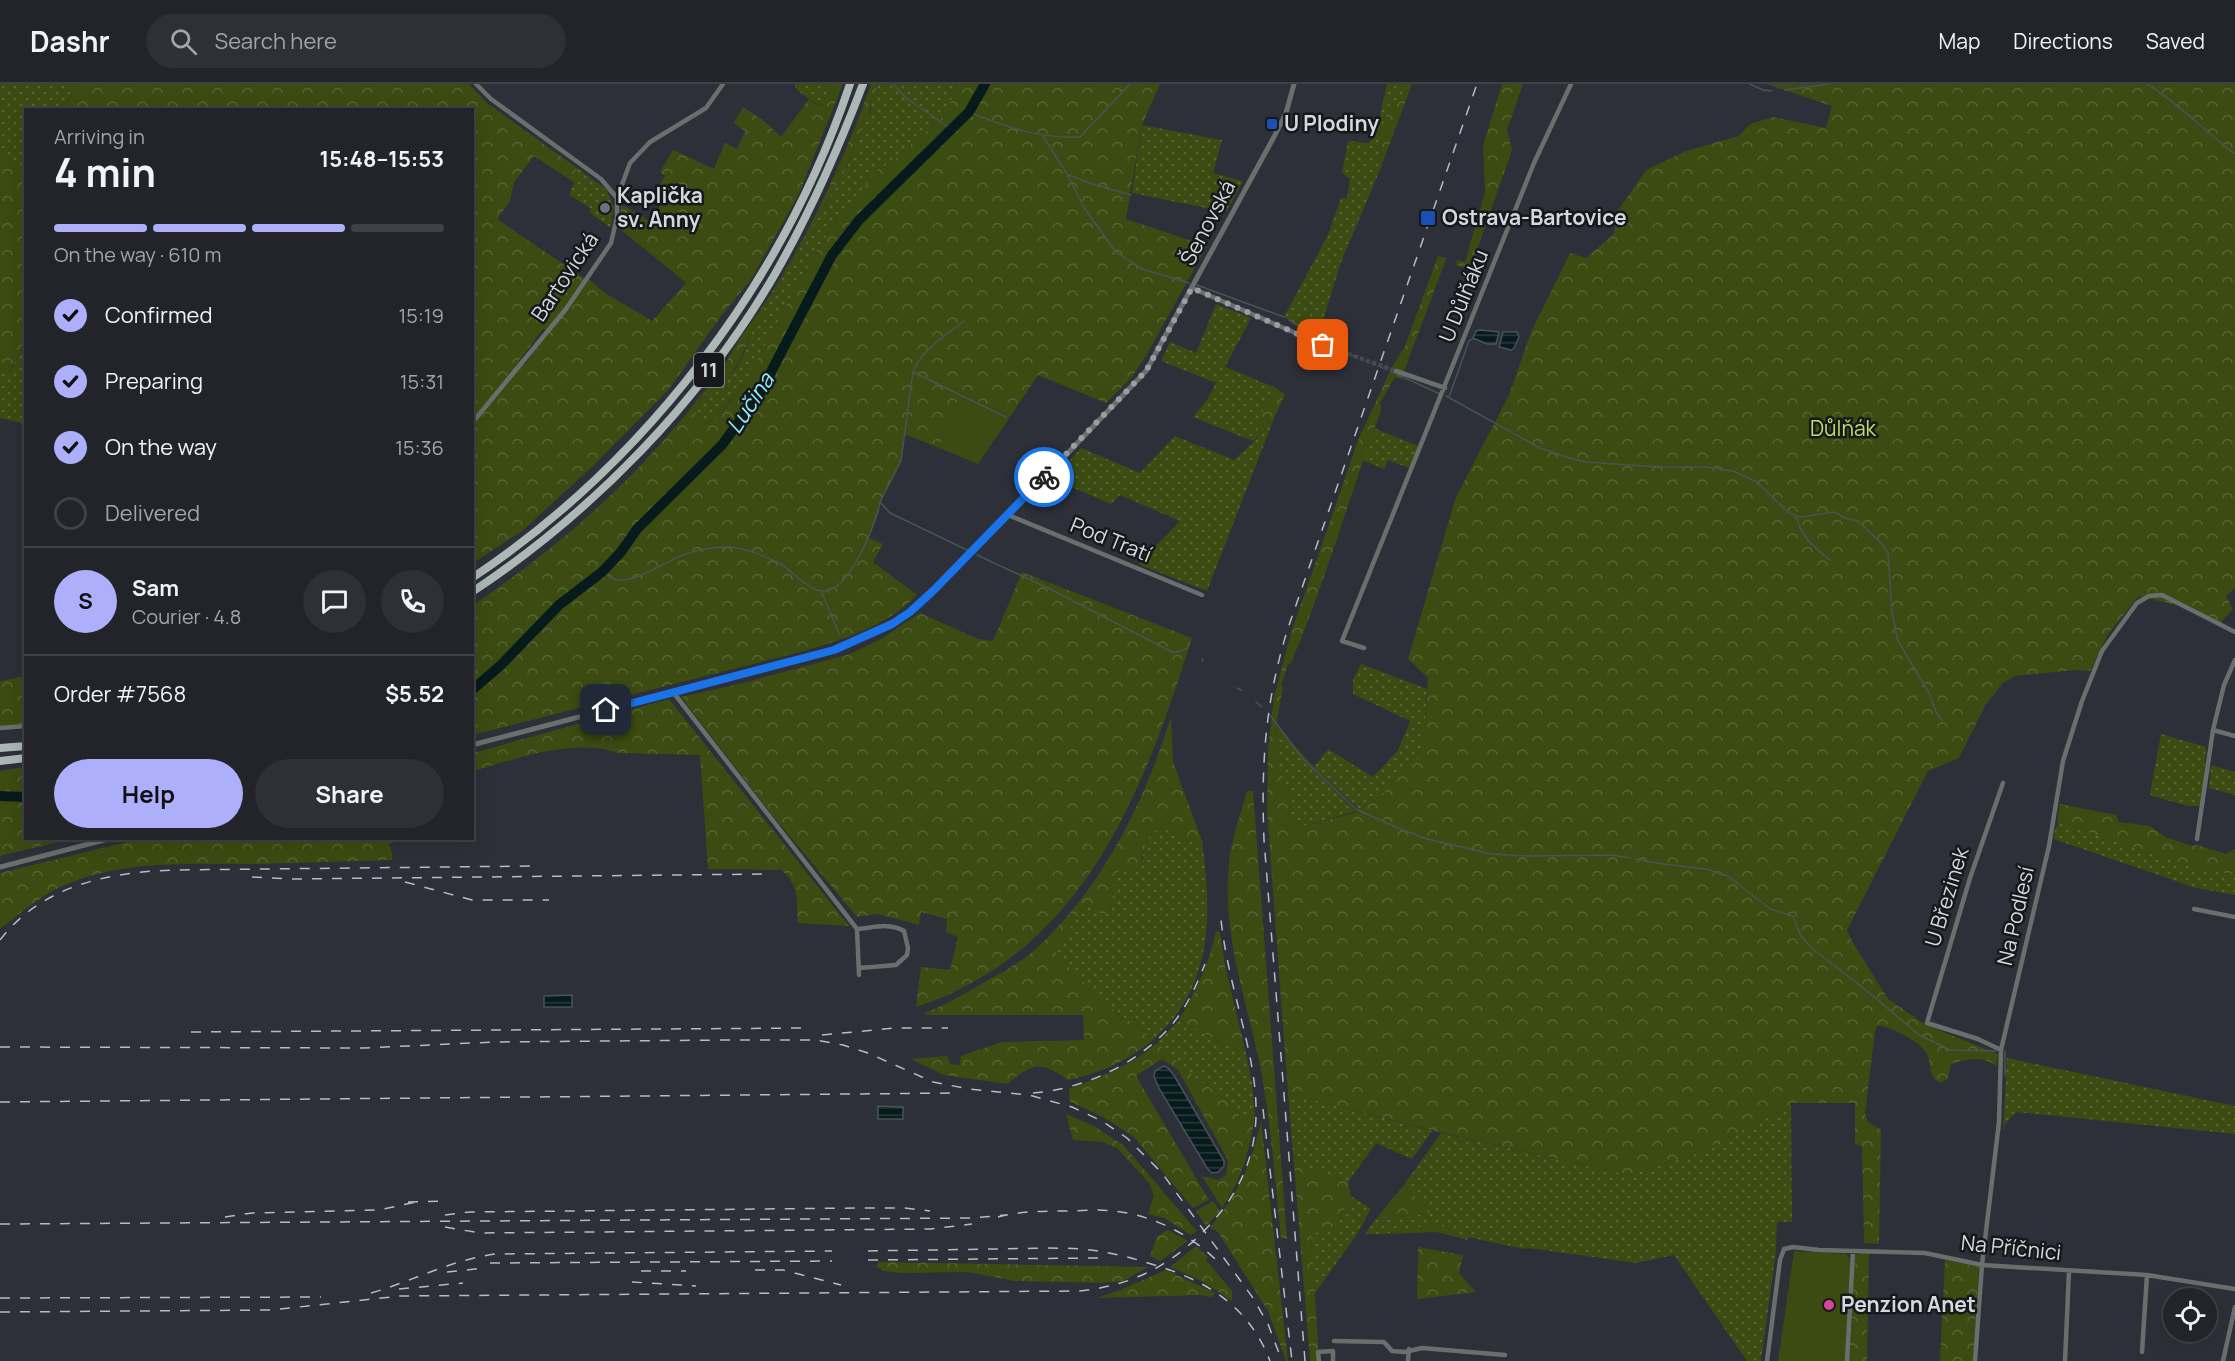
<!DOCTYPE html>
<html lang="en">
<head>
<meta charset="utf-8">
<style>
  :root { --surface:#22242a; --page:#2e3036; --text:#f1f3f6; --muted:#a2a4a8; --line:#3f4147; --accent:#adaffb }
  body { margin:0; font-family:Manrope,sans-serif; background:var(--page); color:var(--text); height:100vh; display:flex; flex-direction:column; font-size:22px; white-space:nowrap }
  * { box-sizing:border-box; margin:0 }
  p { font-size:20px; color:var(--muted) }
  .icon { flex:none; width:33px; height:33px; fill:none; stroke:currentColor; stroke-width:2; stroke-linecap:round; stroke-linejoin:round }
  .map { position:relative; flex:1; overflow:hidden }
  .side { position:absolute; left:24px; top:24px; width:450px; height:732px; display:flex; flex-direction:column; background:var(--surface); border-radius:0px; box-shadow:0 6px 24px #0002,0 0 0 2px var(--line) }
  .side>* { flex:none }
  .tools { position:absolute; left:2163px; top:1204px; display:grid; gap:12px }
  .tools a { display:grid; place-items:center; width:54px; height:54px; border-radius:50%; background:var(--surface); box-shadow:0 6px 24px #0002,0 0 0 2px var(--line); font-size:30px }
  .pin { position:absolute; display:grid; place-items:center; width:51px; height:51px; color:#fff; margin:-26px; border-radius:12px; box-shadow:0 3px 9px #0006 }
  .courier { position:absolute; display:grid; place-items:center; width:60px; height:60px; margin:-30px; border:4px solid #1a73e8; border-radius:50%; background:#fff; color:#222; box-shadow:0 2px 8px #0007 }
  .overview em { font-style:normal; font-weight:700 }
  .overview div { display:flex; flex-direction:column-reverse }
  .overview { display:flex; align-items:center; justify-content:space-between; height:102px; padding:0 30px }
  h1 { font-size:39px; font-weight:700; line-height:45px }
  .bar { display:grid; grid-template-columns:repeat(4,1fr); gap:9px 6px; align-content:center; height:72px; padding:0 30px }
  .bar i { height:8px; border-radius:4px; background:var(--line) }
  .bar .on { background:var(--accent) }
  .bar p { grid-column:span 4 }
  .line { display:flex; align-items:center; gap:15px; padding:0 30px; border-top:2px solid var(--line) }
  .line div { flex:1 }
  .round { display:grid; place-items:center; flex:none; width:63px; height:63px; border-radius:32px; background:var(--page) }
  ol { padding:0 30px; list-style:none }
  li { display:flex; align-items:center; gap:18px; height:66px }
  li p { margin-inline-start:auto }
  li .icon { padding:6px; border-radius:50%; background:var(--accent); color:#111; stroke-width:4 }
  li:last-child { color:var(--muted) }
  li i { width:33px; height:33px; border:3px solid var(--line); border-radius:50% }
  .button { display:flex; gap:12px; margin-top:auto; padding:12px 30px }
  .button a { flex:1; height:69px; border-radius:36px; background:var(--accent); color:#111; font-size:24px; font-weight:700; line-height:69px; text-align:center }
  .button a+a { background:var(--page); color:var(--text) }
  header { display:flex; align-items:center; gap:36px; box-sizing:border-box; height:84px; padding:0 30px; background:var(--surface); border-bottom:2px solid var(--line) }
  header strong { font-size:28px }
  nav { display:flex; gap:33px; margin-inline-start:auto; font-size:21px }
  .search { width:420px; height:54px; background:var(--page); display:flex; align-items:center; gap:15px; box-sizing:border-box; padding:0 21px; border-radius:33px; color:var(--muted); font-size:22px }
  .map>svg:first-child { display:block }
</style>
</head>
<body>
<header>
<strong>Dashr</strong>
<div class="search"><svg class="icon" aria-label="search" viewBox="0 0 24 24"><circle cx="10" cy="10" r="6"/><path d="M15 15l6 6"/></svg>Search here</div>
<nav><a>Map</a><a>Directions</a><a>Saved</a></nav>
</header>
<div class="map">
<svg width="2235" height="1277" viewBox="0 0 2235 1277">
  <defs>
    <pattern id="grass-dots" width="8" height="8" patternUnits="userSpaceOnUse" patternTransform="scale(1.5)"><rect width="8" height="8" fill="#3c4b11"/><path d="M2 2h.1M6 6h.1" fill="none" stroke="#576433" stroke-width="1.8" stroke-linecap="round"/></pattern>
    <pattern id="forest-crowns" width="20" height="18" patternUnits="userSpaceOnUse" patternTransform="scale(1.5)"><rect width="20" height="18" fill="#3c4b11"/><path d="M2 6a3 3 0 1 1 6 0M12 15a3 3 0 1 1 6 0" fill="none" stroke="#576433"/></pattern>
    <pattern id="water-rules" width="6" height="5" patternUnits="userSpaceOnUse" patternTransform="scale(1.5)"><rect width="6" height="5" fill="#081b1c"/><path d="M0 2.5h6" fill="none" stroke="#2b3b3d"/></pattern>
  </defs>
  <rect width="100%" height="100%" fill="#2d3038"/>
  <path fill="url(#grass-dots)" d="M0,0H75L74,8L62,25L26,26V78L23,82L0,72Z
    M794,0H831L824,20L819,22L797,6Z
    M878,0H956L948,28L887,81L837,135L809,179L745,299L715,335L706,339L696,330C698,317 707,302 719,296C722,295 725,295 728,293C743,283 749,251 758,235L845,87L861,51L863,41L871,29V18Z
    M1387,0H1407C1405,11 1401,15 1391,19L1381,46L1380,86L1341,178L1323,236L1319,253L1284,233L1328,151L1341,114H1347L1350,95L1342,89L1348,57L1368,59L1375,53Z
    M1142,41L1222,56L1213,89L1243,97L1226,128L1132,109Z
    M577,84L606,105L614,123L611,144L589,128L592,125L569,111L574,99L572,97Z
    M1216,220L1251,234L1225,283L1274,303L1250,356L1193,333L1207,316L1216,299L1161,277L1170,258L1196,269Z
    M25,260V340L0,334V288H10Z
    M1275,332L1207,507L1138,480L1180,437L1120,411L1111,420L1053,395L1081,364L1140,389L1175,352L1234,376L1263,349L1269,334Z
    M1374,344L1418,362L1409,384L1388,376L1384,385L1362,376Z
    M1361,580L1427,605L1424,654L1418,678L1406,680L1381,713L1359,725L1314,684L1313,686L1356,727L1305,742L1287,735L1293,710L1279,691L1276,641L1314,683L1328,665L1373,693L1398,666L1410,637L1353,610V595Z
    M2161,650L2206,663L2203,710L2199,722H2188L2152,712L2150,710Z
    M2211,681L2235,688V711L2209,704Z
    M2059,738L2191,783L2235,791V811L2196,804L2054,755L2055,746Z
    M1161,743L1191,758L1202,757C1210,817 1214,880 1176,931C1170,940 1161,947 1154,955L1100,916L1055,868L1085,820L1101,829H1111L1114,792L1120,786L1143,775C1144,758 1147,752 1161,743Z
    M1179,936L1226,961L1245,965L1252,999L1255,1032L1250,1031L1243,1036L1227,1016L1191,990L1157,959Z
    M2007,974L2235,1022V1050L2016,1028L2005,1040L2003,1048Z
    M1288,1009L1432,1047L1412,1075L1376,1059L1348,1098L1294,1080Z
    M1791,1022L1792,1138H1777L1776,1167L1761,1277H1747L1674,1171L1636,1179L1529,1164L1524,1165L1468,1153L1467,1156L1457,1153L1442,1139L1384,1150H1365L1375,1136L1432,1129L1404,1101L1441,1049L1629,1091L1693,1071Z
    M1351,1112L1371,1125L1357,1150L1313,1212L1311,1148H1336L1343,1127L1352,1118Z"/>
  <path fill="url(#forest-crowns)" fill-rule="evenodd" d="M75,0H469L487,19L577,84L572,97L534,72L514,98L510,117L497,135L582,193L590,196L605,209L652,237L686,199L620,145L621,120L654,140L662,115L654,110L665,92L660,88L673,66L714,85L725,59L737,65L745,47L734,39L743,23L764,37L781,53L809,15L816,21L822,22L831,0H843L798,112L750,197L724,228L669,305L594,381L522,447L473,479L472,26H62L74,8ZM543,245L550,246L525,280L519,277Z
    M871,0H878L871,18L869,34L863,42L861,51L845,87L758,235L739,278L729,293L717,297L700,315L696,330L706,339L710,338L721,329L745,299L809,179L837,135L881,82L887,81L948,28L956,0H1160L1142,41L1126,135L1207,162L1147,270L1131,294L1106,319L1038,291L1010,333L961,309L939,364L904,350L901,377L877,424L880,425L869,454L883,460L873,478L917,511C885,543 847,554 804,567L473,651V521C555,466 632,399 694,320C705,306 717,292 727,277C732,268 737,258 743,250C798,176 840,87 871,0Z
    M1407,0H1412L1380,86L1381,46L1391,19C1401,15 1404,11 1407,0Z
    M1502,0H1523L1507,46L1512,66L1470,186L1456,181L1457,176L1465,178L1485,108L1483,62Z
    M1767,0H2235V504L2226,512L2233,525L2220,539L2193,525L2139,512L2108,550L2090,587L2075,586L2015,592L2003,599L1986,620L1959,674L1928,687L1847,846L1853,859L1888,915L1926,941L1998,970L1996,982C1983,971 1966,975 1951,980L1948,994L1942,999C1926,995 1933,979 1926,968C1921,959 1886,939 1877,942L1875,948L1865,1029L1868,1038L1881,1046L1879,1160L1864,1159L1862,1062L1855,1060V1019H1791V1022L1693,1071L1629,1091L1430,1046L1288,1009L1267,727L1268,666L1274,613L1291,549L1359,354L1392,283L1405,262L1438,172L1447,174L1445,178L1401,295L1395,293L1380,319L1381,327C1349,411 1326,498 1290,581L1288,580L1281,602L1283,603L1276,641L1279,690L1293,710L1287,735L1305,742L1353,729L1381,713L1406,679L1418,678L1424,654L1428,594L1408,575L1456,413L1509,311L1531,248L1570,169L1586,174L1614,150L1617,128L1646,86L1686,67L1739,52L1750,40L1773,33L1826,44L1832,22Z
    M0,72L23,82L26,78L25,260L9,288H0Z
    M1274,303L1285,310L1275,332L1269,334L1263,349L1253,357L1250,356Z
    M1022,488L1192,554C1143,708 1085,867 916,923L921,883L950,886L958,853L946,848L947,835L921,828L919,841L878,830L857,833L773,732L681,613L739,600L850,570L881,555L920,529L978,555L993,557Z
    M25,592V642L0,644V597Z
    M669,615L849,842L798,839C796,817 800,801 781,786L708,785L700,671L618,669C575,653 515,675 473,687V669Z
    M1171,633L1173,678L1202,757L1191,758L1161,743C1137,757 1150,766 1136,785L1120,786L1114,792L1111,829H1101L1085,820L1055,868L1100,916L1154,955C1128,977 1101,989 1068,996C1039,976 1034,979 1007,1000L944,991L911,975L947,972L950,980L960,981L961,972L1002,958L1084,956L1083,931H928L924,929C944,922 960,912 978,902C999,890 1021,879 1039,862C1104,801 1145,716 1171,633Z
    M25,683L26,754L70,755L0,772V687Z
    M1247,707H1253L1287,1155L1281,1154C1275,1098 1271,1041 1261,986C1246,911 1218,843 1231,764C1235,745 1242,726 1247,707Z
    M2060,720L2116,731L2119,738L2150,742L2165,753L2192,762L2197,761L2226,770L2235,765V791L2191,783L2059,738L2057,739Z
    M139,755V754L405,755L389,760L392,769V776C347,777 303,779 259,780C194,780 120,775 60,803C38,814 19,830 0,845V789Z
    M1216,847L1220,848L1225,882L1245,965L1226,961L1179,936C1196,907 1209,880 1216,847Z
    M1157,959L1191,990L1227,1016L1243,1036L1250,1031L1255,1032C1250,1065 1242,1095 1222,1124L1202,1092L1218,1096L1226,1091L1228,1076L1178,986L1162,975L1136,992L1209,1116L1193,1124L1133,1052L1103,1033L1070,1018L1069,1005C1100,993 1132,981 1157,959Z
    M1066,1030L1094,1042L1124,1062L1197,1147L1191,1151L1164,1134L1148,1130L1154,1112L1149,1099L1117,1064L1102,1058L1073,1056Z
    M1261,1037L1288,1277H1286L1268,1227L1218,1148L1210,1144C1241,1105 1249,1086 1261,1037Z
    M1294,1080L1348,1098L1352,1118L1343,1127L1336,1148L1311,1149L1319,1277H1310Z
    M1404,1101L1432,1129L1375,1136Z
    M1213,1117L1220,1127L1206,1142L1196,1127Z
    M1442,1139L1457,1153L1436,1148L1384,1150Z
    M1168,1146L1188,1157L1160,1177L1150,1172L1157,1152Z
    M1196,1162L1208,1173L1206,1176L1232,1207V1217L1202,1197L1170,1183Z
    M1418,1163L1463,1171L1459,1189L1476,1208L1417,1215Z
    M1869,1168L1867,1277H1849L1855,1171Z
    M1945,1176L1979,1183L1973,1277H1940Z
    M878,1178L1148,1183L1123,1197L1103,1199L1015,1197L968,1188L902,1189L883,1187L876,1182Z
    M1166,1186L1215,1209L1212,1213L1200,1211L1097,1214L1120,1206Z"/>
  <path fill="#3c4b11" d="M961,309L1010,333L978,380L939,364Z
    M1794,1167L1846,1170L1850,1175L1845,1277H1778Z"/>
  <path fill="url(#water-rules)" stroke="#465456" stroke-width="1.5" d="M1481,246L1499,248L1496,260H1487L1473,254L1476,247Z
    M1503,248H1517L1519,253L1514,264L1511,266L1499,263Z
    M572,911V923H544V912Z
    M1164,982L1168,984L1175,993L1224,1077V1082L1218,1088L1212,1089L1207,1084L1160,1006L1154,993L1155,987Z
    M878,1022L903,1023V1035H878Z"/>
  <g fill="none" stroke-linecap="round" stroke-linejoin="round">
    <path stroke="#465456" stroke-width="1.5" d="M893,0L906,14L951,45
      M1750,0L1763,6L1772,7
      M2147,0C2179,19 2205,48 2235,70
      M1785,6L1829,0
      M969,28C1006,43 1040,55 1080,53L1130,0
      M1043,52L1067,90L1085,125L1116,168L1142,185L1189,199
      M1069,91L1089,99L1131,111
      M1194,200L1284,233
      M1289,236L1323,258
      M1346,269L1356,273
      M1382,284H1383
      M1390,287L1440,310
      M913,288L1006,333
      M1446,312L1540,364L1569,374L1586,378L1658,383H1706L1733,387L1757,398L1789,429L1800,433L1834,428L1845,434L1858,437L1881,459L1888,469L1892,528L1898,557L1929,609L1937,630L1942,636
      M1449,313L1469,257L1472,255
      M880,418L901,377L913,288C922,265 945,252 964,237
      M1796,433C1802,454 1814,463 1830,476
      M977,471L1050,505L1174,569L1188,564
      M602,488C607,491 613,495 618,496C638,498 667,476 686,470C698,466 715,463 727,463C744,463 764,472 779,479C794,487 811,512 829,506C852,500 876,439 880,418L890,429L967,466
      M822,509L839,550
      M1202,575L1203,577
      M1237,604L1241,606
      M1256,618L1262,623
      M1270,631L1303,675L1356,725L1398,744L1427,755L1491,770L1528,772L1612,771L1631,774
      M1635,775L1663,780L1706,785L1728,792L1770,825L1793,832L1801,852L1813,865L1867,907L1919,951L1950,966L1996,967
      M2005,967V992"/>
    <path stroke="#081b1c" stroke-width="10" d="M472,606L501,581L559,521L602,488L621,468L637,445L722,361L760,309L832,171L859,136L969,28L985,0
      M0,712L26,713"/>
    <path stroke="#464951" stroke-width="4.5" stroke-dasharray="4.5 2" stroke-linecap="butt" d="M1323,261L1396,287"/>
    <path stroke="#696f6d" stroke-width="4.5" d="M476,0L491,15L601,95L617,114
      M1192,204L1323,261
      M1396,287L1445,304
      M472,339L566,225L611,159L617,133V114L630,79L650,58L706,24L723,0
      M1008,431L1202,511
      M1364,564L1342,557L1534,79L1571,0
      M2235,576L2224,601L2213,646L2235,652
      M673,608L857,845L859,891
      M0,644L26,642
      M2197,755L2213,646
      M2194,825L2235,833
      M857,845C872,844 890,838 904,847L908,864L907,871L896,881L859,884
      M2001,966L1978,955L1927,939L1970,794L2003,699
      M1334,1257L1384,1258L1392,1267L1405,1268L1422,1264L1505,1271
      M2142,1268L2147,1191
      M1319,1277L1318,1268L1333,1267V1277
      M1408,1277L1409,1265
      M1767,1277L1780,1176L1784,1165L1793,1163L1819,1166L1925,1169L1982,1181L2147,1191L2235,1205
      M1847,1277L1853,1167
      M1975,1277L1982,1181L1999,1038L2001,966L2049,762L2063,677L2082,617L2102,567L2137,519L2149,512L2162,511L2235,548
      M2065,1277L2069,1187
      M2223,1277L2235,1223"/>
    <path stroke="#696f6d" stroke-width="5" d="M472,661L834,566L873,550L911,528L1025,414L1146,287L1275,51L1286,29L1294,0
      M0,783L112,754"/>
    <path stroke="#acb8b6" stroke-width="8" d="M472,494C646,378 784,197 850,0
      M472,508C594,427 701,317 775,190C810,129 838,66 863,0
      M0,664L26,662
      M0,677L26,674"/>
    <path stroke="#b9bbc0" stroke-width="1.5" stroke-dasharray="10 10" stroke-linecap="butt" d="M252,793L292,795L768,790
      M405,798L472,816H549
      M0,856C42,801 110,788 174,786L536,782
      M191,948L810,944
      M822,951L895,944H948
      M0,963L364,964L494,958L734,956H815L843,961L868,969L933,998L969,1005L1029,1011L1072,1023L1102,1037L1127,1054L1162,1089L1253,1214L1268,1240L1282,1277
      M1033,1009C1087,1005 1149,975 1180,930C1191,914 1198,897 1205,880
      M0,1018L958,1009
      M1263,1025L1292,1277
      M408,1118L444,1117
      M445,1131L470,1128L859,1124H905L930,1127
      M225,1133L252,1129L379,1126L416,1118
      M998,1133C1021,1127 1044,1127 1067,1127C1082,1127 1098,1125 1113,1127C1154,1131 1194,1152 1222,1182
      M0,1140L973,1134L1006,1131
      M445,1143L480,1149L931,1145L972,1140
      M868,1167C908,1166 949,1166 990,1165C1020,1165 1051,1163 1081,1165C1104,1167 1126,1172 1148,1179C1204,1195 1248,1220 1270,1277
      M868,1176L1099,1174
      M490,1179L832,1177
      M755,1186H783L841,1201
      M641,1187H686
      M447,1188L485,1184
      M632,1198L696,1202
      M399,1205L463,1199
      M371,1209C413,1197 451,1176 495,1170L832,1167
      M0,1214L321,1213
      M0,1228L271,1226L400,1212L1079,1207C1128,1202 1165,1185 1200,1151C1304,1049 1234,955 1221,836
      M1305,1277L1264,756C1261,680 1265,620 1287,547L1477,0"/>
  </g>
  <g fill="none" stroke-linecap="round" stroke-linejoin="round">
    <path stroke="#9b9da3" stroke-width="6" stroke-dasharray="0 10.8" d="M1044,393L1146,287L1192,204L1323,261"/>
    <path stroke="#1a73e8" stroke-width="8" d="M606,626L834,566L892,540L910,528L934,506L1044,393"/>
  </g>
  <g fill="#1a4fb4" stroke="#17181c" stroke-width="2">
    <rect x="1266" y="34" width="12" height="12" rx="3"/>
    <rect x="1420" y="126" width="16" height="16" rx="3"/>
  </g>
  <circle fill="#6b7280" stroke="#17181c" stroke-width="2" cx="605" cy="124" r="6"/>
  <circle fill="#d1479c" stroke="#17181c" stroke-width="2" cx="1829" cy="1221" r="6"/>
  <g text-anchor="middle" stroke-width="5" stroke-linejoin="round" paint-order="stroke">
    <rect fill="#17181c" stroke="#9d9ea3" stroke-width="1.5" x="694" y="269" width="30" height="34" rx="4.5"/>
    <g font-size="20" font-weight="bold" fill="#d6d8dd">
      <text x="709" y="293">11</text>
    </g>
    <g font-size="21" font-weight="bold" fill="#d6d8dd" stroke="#17181c" text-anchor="start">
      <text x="1284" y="47">U Plodiny</text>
      <text x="617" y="119">Kaplička<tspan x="617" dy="24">sv. Anny</tspan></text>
      <text x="1442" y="141">Ostrava-Bartovice</text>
      <text x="1841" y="1228">Penzion Anet</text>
    </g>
    <g font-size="21" fill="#d6d8dd" stroke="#17181c">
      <text transform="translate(1208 139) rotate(-62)" y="7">Šenovská</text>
      <text transform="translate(565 193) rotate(-56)" y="7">Bartovická</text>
      <text transform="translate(1464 212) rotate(-68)" y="7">U Důlňáku</text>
      <text transform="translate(1111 456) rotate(22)" y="7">Pod Tratí</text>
      <text transform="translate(1947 813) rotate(-73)" y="7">U Březinek</text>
      <text transform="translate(2016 832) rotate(-77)" y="7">Na Podlesí</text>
      <text transform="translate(2011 1164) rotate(6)" y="7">Na Příčnici</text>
    </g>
    <g font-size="21" fill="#bcdf67" stroke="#17181c">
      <text x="1843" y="352">Důlňák</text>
    </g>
    <g font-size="22" font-style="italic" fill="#91f0fa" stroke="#17181c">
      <text transform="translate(750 319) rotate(-57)" y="8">Lučina</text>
    </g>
  </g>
</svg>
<div class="tools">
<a><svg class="icon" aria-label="locate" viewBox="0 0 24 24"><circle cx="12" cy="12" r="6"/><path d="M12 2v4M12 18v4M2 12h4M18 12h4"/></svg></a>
</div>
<div class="pin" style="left:1323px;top:261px;background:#ea580c"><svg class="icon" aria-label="bag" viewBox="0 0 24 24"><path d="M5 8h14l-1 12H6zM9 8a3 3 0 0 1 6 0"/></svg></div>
<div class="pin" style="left:606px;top:626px;background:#1f2937"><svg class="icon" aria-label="home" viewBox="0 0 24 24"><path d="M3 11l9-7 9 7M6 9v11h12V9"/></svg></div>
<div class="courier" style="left:1044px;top:393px"><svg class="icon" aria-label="bike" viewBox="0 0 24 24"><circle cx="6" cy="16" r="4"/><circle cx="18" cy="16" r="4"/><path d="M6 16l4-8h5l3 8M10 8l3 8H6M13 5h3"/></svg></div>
<section class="side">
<div class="overview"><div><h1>4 min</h1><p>Arriving in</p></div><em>15:48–15:53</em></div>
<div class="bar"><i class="on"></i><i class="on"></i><i class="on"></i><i></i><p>On the way · 610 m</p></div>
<ol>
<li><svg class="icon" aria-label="check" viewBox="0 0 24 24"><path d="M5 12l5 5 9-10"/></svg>Confirmed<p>15:19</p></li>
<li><svg class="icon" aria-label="check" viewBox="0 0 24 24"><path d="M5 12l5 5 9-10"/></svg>Preparing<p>15:31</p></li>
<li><svg class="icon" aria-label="check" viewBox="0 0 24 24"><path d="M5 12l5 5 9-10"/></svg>On the way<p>15:36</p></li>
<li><i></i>Delivered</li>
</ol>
<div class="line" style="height:108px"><b class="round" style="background:var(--accent);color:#111">S</b><div><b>Sam</b><p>Courier · 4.8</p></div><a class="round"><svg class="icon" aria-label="chat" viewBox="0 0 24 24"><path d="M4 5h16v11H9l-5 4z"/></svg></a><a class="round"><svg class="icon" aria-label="phone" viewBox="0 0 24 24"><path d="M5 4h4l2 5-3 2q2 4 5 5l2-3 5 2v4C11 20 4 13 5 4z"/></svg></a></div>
<div class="line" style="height:78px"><div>Order #7568</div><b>$5.52</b></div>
<div class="button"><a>Help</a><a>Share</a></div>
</section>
</div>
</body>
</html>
